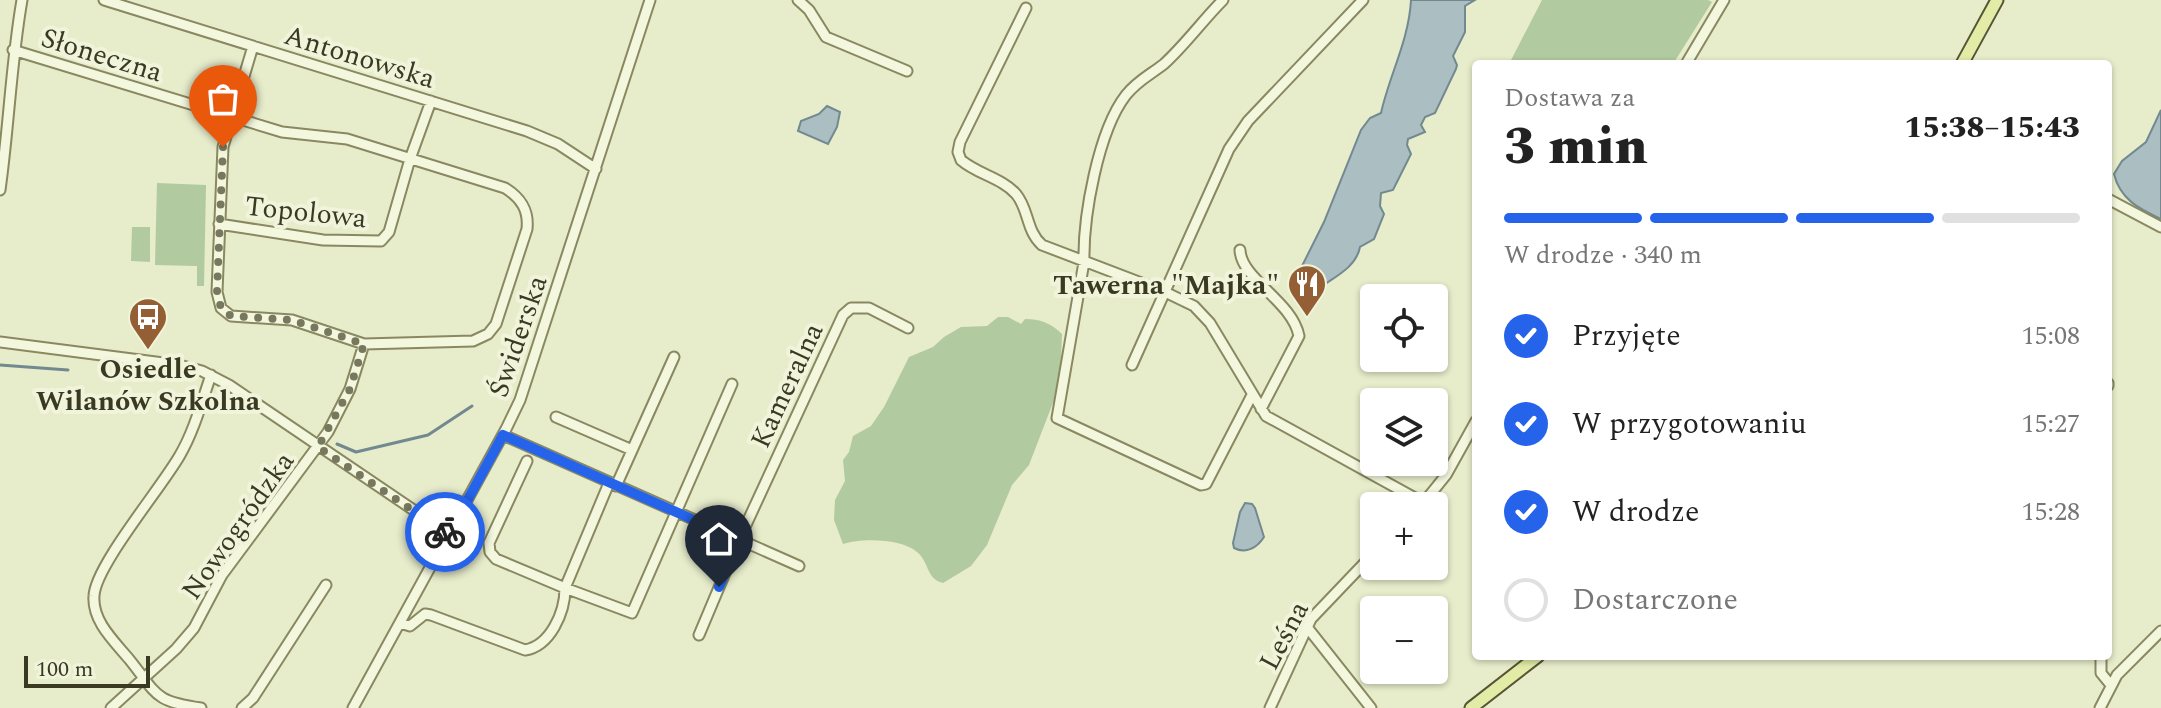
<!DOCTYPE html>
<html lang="pl">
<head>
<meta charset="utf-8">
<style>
  :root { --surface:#fff; --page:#f6f6f6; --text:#222; --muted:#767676; --line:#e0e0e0; --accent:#2563eb }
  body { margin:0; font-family:Spectral,serif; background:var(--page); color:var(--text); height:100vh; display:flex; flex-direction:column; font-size:30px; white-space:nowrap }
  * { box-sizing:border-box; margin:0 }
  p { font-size:26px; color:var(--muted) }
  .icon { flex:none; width:44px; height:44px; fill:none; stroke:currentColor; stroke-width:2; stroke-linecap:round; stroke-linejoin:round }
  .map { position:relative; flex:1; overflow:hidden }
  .details { position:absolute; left:1472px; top:60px; width:640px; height:600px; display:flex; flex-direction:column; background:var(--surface); border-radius:8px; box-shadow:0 2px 6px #0004 }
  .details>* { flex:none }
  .tools { position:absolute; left:1360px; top:284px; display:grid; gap:16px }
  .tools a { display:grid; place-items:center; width:88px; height:88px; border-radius:8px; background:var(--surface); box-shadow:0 2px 6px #0004; font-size:40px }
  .scale { position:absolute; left:24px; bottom:20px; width:126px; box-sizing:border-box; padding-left:8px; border:4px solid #3a3922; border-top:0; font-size:22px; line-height:28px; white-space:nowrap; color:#3a3922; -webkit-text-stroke:6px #f0f4da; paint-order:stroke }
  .pin { position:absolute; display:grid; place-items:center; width:68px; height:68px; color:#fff; margin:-82px -34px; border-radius:50% 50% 50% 0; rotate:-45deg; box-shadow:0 0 8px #0007 }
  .pin .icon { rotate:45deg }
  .courier { position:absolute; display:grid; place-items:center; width:80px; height:80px; margin:-40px; border:6px solid #2563eb; border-radius:50%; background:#fff; color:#222; box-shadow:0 2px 10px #0007 }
  .summary em { font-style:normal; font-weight:800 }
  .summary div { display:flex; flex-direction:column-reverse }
  .summary { display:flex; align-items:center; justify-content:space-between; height:136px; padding:0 32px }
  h1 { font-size:52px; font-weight:800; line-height:60px }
  .bar { display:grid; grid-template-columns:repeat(4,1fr); gap:12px 8px; align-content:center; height:96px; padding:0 32px }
  .bar i { height:10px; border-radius:6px; background:var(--line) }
  .bar .current { background:var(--accent) }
  .bar p { grid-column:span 4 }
  ol { padding:0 32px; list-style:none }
  li { display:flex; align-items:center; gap:24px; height:88px }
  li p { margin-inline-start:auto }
  li .icon { padding:8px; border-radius:50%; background:var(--accent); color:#fff; stroke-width:4 }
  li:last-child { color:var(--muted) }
  li i { width:44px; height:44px; border:4px solid var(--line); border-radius:50% }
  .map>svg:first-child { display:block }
</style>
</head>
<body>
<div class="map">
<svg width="2161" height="708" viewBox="0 0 2161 708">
  <rect width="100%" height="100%" fill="#e7eccb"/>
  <path fill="#b2ca9f" d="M1542,0H1708L1712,2L1673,64H1509Z
    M157,183L206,185L204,286H197V266L155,265Z
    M132,227H150V262L131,261Z
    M998,317H1008L1021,324L1025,319C1040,319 1051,323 1062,334L1061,362L1054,400L1029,465L1012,485L987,545L971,566L943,583C926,579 930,563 917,552C901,538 861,538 843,544L834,520L835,500L845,481L843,460L849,452L853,436L871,426L884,407L909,357L933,347L944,337L961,327L987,326Z"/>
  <path fill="#abbec2" stroke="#728990" stroke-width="2" d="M1411,0H1475L1465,6V32L1453,56L1457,65L1456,69L1435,113L1425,117L1421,125L1425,132L1408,139L1407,145L1411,154L1393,190L1381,193L1380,206L1384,214L1374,239L1360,247C1356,268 1334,277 1318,289L1298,278V274L1324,222L1361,130L1370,118L1381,113C1389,76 1409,40 1411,0Z
    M827,106L840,112L837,127L828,144L798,131L801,121L819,114Z
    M2161,110V219C2139,209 2120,199 2114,174L2122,161L2146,142Z
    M1245,503L1252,504L1255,508L1264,537C1257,548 1246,554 1234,548L1233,543L1240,512Z"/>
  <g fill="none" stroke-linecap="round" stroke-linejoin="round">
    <path stroke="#728990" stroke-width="3" d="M0,365L68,370
      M337,444L356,452L428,435L472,406"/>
    <defs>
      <path id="minor" d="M104,0L527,131L558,144L596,169
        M798,0L809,10L826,37L907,71
        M1223,0C1203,20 1185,45 1164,64C1150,75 1138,80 1126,95C1098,131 1083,217 1084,262L1057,418L1201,485L1206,484L1252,395
        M1026,8L960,142L958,152L961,160C977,174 1002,178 1016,194C1029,209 1026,231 1042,245L1165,292L1194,306L1210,323L1266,416L1424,503
        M13,50L282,132L347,139L505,188C521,198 529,210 527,229L496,324L488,334L473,341L364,344L292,320L231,316L221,308L217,292L223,147L253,46
        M1686,64L1724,0
        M0,190C9,126 11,63 22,0
        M2108,199L2161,227
        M219,224L323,240L381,241L389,232L410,159L431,101
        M1240,250C1241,279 1292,301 1299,336L1261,409
        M0,342L179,365L202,371L229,385L449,534
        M1132,365L1229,149L1248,121L1363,0
        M2108,383V386
        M556,417L632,450
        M503,435L799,566
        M527,461L489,543L490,552L496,559L565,588L609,483
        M616,486L674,357
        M1421,506L1446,475L1476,421
        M400,623L410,626L425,614L431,615L525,650C550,646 565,613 565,588L632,613L732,384
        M1307,627L1371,708
        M699,635L739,540L843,315L851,308H869L908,328
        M2101,656V673L2110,684
        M111,708L176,649L194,628L222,575L328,432L350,389L364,344
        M201,708C153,701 158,695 129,659C114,641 92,621 94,596C95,566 162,487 180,455C194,431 202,401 211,375
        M242,708L253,698L326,585
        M353,708L506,429L520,400L650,0
        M1270,708L1311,619L1374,553
        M2100,708L2117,675L2161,631"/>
      <path id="major" d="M1962,64L1997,0
        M1471,708L1538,656"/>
    </defs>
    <use href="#minor" stroke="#898860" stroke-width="13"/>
    <use href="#major" stroke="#575434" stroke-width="15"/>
    <use href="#minor" stroke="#f3f7de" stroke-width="9"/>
    <use href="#major" stroke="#e2eca7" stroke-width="11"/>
  </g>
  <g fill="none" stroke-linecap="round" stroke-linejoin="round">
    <path stroke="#77785d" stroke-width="8" stroke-dasharray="0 14.4" d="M223,147L217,292L221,308L231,316L292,320L364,344L350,389L318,447L445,532"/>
    <path stroke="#2563eb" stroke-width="10" d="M445,532L449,534L503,435L739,540L719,587"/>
  </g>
  <defs>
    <symbol id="restaurant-pin" viewBox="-11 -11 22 30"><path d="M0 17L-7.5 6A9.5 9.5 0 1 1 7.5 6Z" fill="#945f34" stroke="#f0f4da"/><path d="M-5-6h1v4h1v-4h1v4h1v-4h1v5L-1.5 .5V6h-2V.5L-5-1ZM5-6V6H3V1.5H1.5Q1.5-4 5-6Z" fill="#fff"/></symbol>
    <symbol id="bus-pin" viewBox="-11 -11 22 30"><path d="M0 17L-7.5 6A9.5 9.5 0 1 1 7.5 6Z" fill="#945f34" stroke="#f0f4da"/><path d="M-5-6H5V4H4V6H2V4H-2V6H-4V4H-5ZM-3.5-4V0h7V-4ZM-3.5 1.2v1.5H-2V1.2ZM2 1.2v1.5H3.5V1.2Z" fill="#fff"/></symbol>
  </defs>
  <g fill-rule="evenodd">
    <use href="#restaurant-pin" x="1285" y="262" width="44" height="60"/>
    <use href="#bus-pin" x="126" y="295" width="44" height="60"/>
  </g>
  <g text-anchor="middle" stroke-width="8" stroke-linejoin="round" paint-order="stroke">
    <g font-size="28" fill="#3a3922" stroke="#f0f4da">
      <text transform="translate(102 54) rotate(17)" y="10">Słoneczna</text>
      <text transform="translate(360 56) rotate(17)" y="10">Antonowska</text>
      <text transform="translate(306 211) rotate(6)" y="10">Topolowa</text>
      <text transform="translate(517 336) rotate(-71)" y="10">Świderska</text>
      <text transform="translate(786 385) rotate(-65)" y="10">Kameralna</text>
      <text transform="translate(237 525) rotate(-55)" y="10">Nowogródzka</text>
      <text transform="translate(1283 635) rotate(-62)" y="10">Leśna</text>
    </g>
    <g font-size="28" font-weight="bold" fill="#3a3922" stroke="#f0f4da" text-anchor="end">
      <text x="1279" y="294">Tawerna "Majka"</text>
      <text x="148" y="378" text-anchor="middle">Osiedle<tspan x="148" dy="32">Wilanów Szkolna</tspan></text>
    </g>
  </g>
</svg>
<div class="tools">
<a><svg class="icon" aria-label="locate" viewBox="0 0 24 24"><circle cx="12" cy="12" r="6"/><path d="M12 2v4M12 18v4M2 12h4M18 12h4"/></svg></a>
<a><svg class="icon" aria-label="layers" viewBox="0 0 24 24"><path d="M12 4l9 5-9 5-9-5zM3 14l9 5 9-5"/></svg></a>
<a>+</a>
<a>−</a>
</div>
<div class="scale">100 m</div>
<div class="pin" style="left:223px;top:147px;background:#ea580c"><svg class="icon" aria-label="bag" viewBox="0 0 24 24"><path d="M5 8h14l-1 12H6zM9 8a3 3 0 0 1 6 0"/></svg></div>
<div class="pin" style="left:719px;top:587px;background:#1f2937"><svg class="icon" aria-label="home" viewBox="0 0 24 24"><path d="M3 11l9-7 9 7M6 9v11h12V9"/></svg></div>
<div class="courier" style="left:445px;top:532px"><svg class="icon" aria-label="bike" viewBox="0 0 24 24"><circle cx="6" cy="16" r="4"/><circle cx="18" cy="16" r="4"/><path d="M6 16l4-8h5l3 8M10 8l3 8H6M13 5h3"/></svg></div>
<section class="details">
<div class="summary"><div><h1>3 min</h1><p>Dostawa za</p></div><em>15:38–15:43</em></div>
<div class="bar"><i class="current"></i><i class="current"></i><i class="current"></i><i></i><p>W drodze · 340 m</p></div>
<ol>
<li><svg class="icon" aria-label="check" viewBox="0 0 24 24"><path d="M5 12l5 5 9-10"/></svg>Przyjęte<p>15:08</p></li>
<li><svg class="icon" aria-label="check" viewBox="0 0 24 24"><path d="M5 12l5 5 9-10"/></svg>W przygotowaniu<p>15:27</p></li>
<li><svg class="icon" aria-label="check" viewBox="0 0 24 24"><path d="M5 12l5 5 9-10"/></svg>W drodze<p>15:28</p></li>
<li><i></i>Dostarczone</li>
</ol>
</section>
</div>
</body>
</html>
